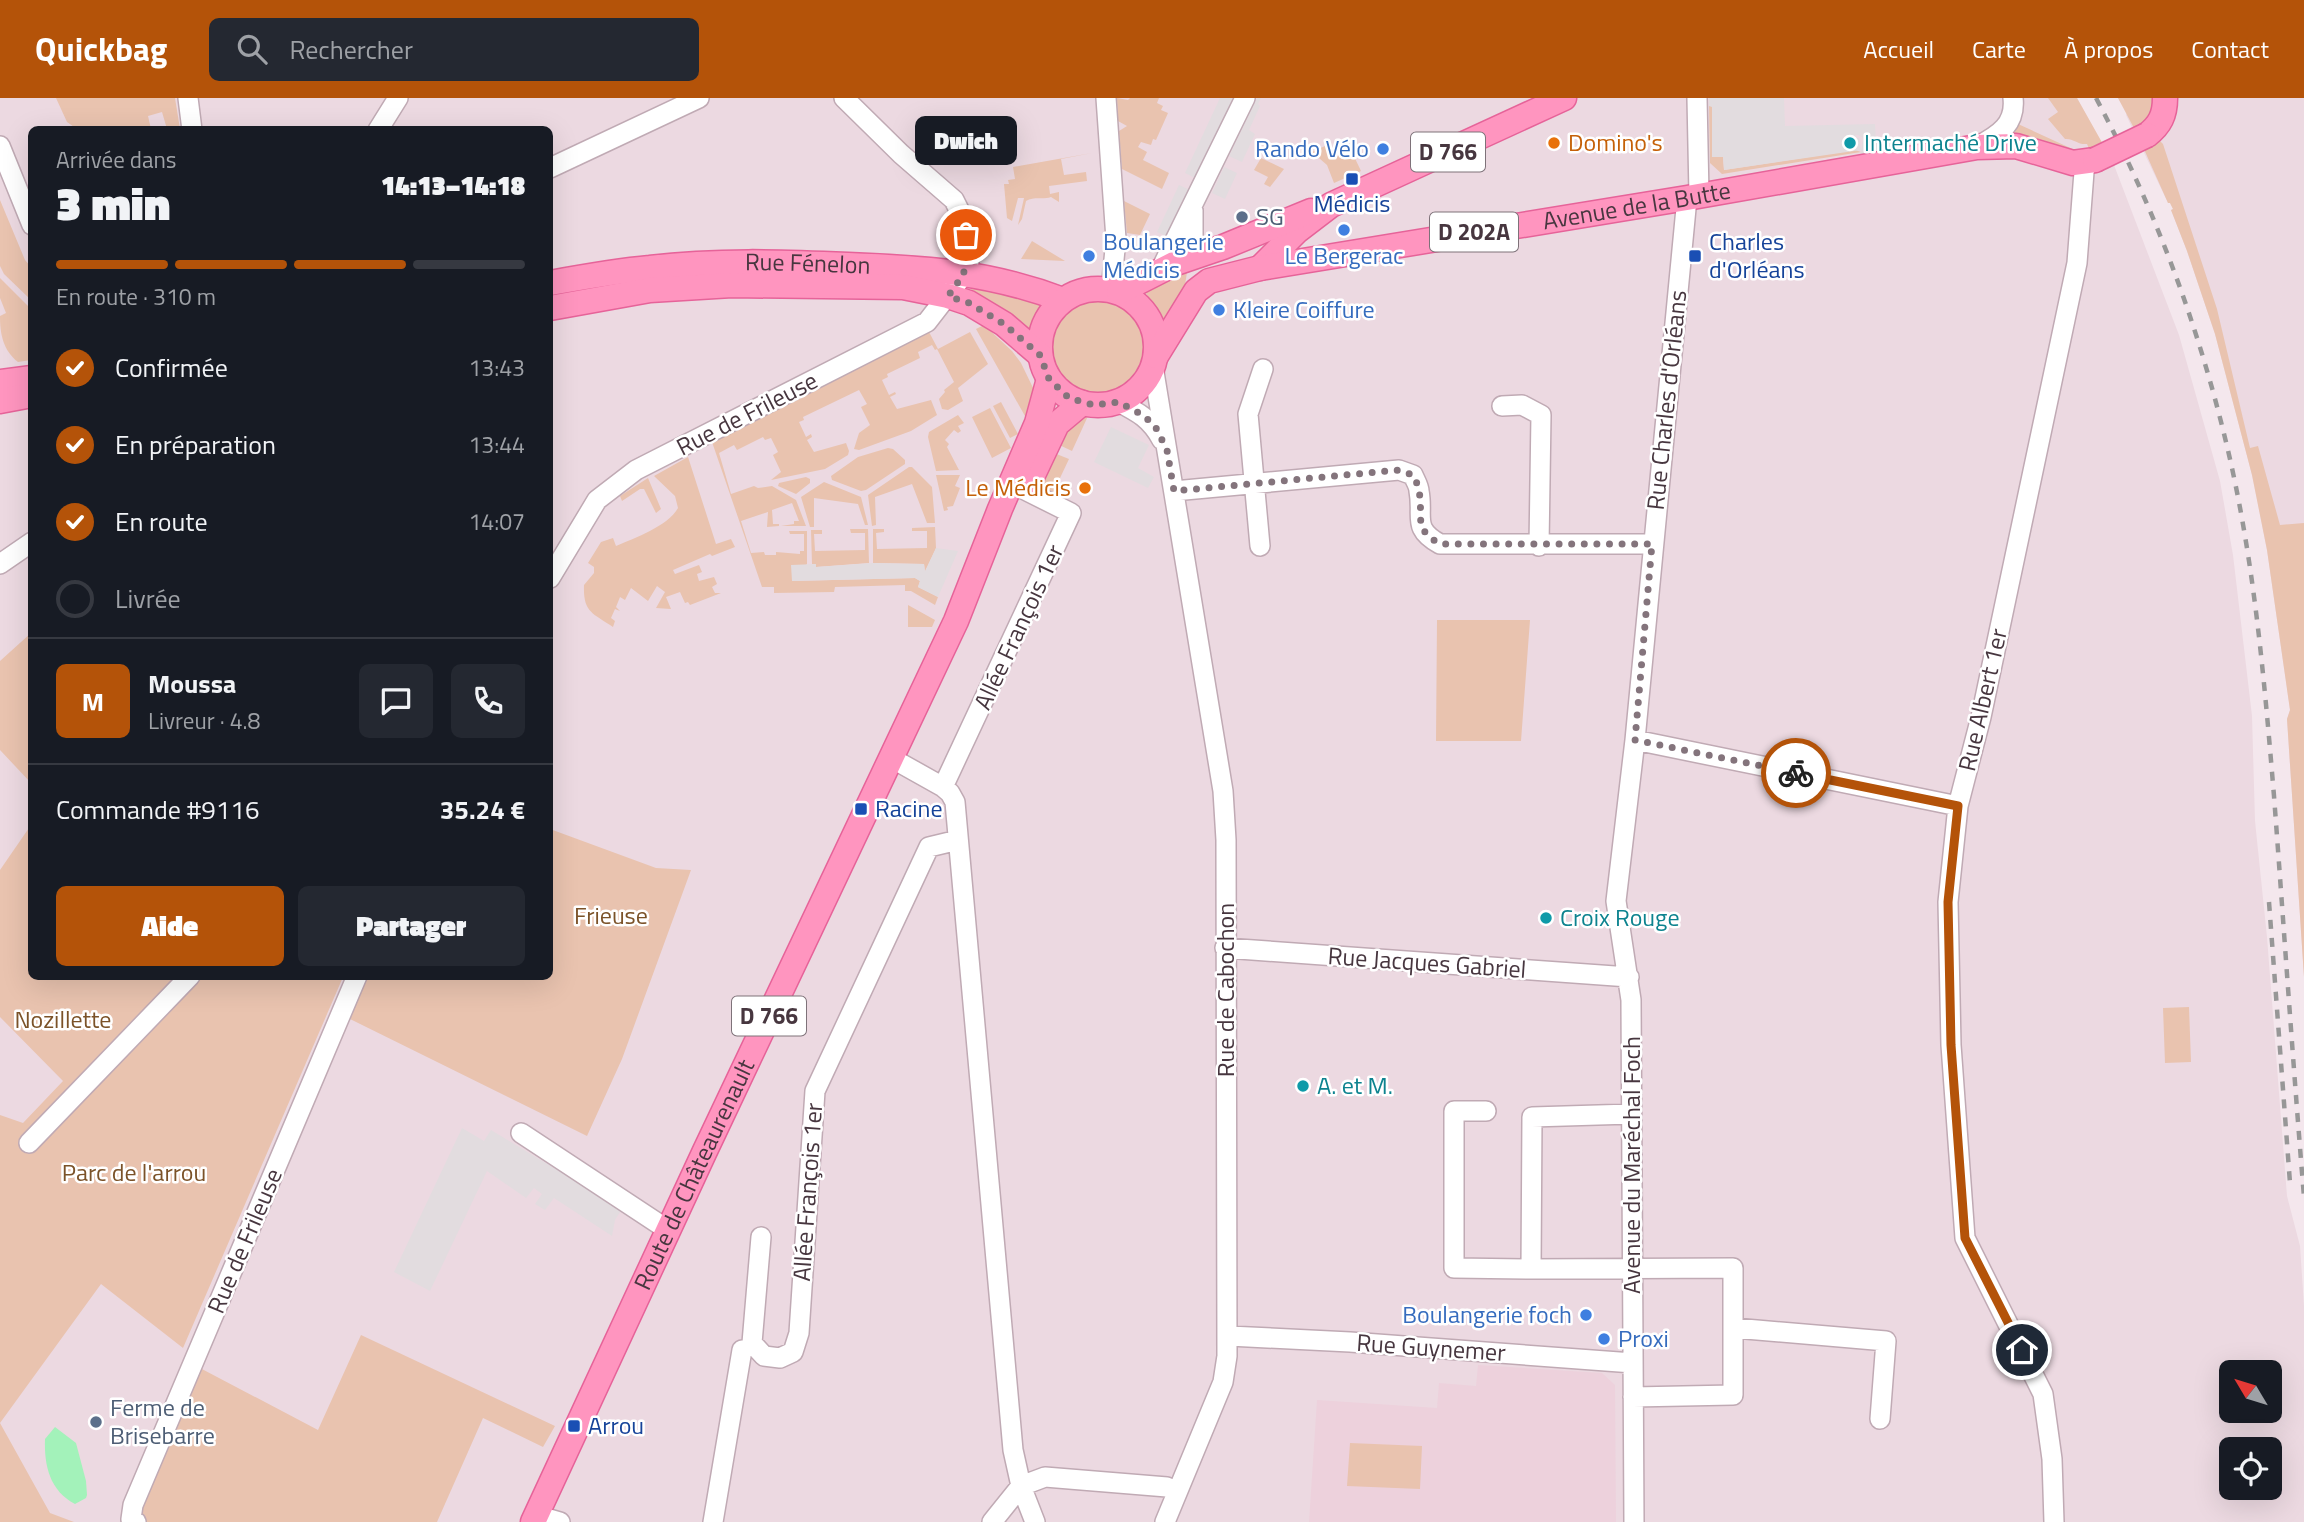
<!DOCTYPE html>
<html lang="fr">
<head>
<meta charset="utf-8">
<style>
  :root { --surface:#171b24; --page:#242831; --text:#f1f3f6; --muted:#9ea1a6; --line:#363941; --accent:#b45309 }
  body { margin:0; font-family:"Titillium Web",sans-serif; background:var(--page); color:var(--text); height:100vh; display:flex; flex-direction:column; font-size:26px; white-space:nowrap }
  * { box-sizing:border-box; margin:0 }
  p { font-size:23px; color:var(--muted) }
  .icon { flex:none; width:38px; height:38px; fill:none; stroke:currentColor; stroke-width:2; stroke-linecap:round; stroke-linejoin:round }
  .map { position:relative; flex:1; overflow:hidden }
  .drawer { position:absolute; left:28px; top:28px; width:525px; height:854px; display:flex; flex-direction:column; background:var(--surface); border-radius:10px; box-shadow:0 7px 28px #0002 }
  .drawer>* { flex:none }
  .needle { width:46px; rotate:308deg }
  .fabs { position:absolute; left:2219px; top:1262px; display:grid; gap:14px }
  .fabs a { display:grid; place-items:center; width:63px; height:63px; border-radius:10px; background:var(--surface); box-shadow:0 7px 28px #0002; font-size:35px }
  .pin { position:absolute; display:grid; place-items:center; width:60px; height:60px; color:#fff; margin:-30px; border:4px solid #fff; border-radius:50%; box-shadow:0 2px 7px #0007 }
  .courier { position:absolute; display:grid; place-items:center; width:70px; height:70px; margin:-35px; border:5px solid #b45309; border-radius:50%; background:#fff; color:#222; box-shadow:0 2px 9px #0007 }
  .bubble { position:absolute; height:49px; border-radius:10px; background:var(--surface); box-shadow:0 7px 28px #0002; font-size:23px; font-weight:800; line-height:49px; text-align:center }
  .overview em { font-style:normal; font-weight:800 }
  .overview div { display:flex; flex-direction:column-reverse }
  .overview { display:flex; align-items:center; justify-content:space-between; height:119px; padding:0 28px }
  h1 { font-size:46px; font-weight:800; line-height:52px }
  .bar { display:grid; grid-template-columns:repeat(4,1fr); gap:10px 7px; align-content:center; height:84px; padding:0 28px }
  .bar i { height:9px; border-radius:5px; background:var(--line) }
  .bar .current { background:var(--accent) }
  .bar p { grid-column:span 4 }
  .line { display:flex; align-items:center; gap:18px; padding:0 28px; border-top:2px solid var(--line) }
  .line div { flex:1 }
  .round { display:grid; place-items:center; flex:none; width:74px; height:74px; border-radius:10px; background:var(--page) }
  ol { padding:0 28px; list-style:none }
  li { display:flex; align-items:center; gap:21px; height:77px }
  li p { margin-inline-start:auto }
  li .icon { padding:7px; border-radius:50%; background:var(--accent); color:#fff; stroke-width:4 }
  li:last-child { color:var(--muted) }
  li i { width:38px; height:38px; border:4px solid var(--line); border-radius:50% }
  .action { display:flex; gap:14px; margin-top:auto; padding:14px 28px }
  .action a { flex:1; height:80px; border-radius:10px; background:var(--accent); color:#fff; font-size:28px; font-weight:800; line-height:80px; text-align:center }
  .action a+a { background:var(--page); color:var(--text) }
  header { display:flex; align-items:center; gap:42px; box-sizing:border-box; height:98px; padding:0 35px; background:var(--accent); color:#fff }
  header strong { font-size:33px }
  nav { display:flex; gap:38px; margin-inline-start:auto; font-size:24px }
  .search { width:490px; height:63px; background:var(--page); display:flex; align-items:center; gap:18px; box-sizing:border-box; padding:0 24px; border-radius:10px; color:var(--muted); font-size:26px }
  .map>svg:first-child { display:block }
</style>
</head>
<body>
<header>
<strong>Quickbag</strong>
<div class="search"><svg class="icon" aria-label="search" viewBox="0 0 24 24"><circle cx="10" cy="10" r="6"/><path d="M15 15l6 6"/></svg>Rechercher</div>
<nav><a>Accueil</a><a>Carte</a><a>À propos</a><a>Contact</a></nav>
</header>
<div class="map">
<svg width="2304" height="1424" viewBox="0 0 2304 1424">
  <rect width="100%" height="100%" fill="#f4e7ed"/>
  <path fill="#ecd9e1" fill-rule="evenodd" d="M0,0H2077L2114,67L2179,237L2220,383L2233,457L2252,618L2255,723L2267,839L2287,1098L2300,1148L2304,1208V1424H0ZM32,32H550V878H32ZM2231,1274H2270V1312H2231ZM2231,1351H2270V1390H2231Z
    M2118,0H2304V878L2287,621L2290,612L2267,452L2252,377L2215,236L2187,153L2171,112L2173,111L2170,105H2168L2126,17L2127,15Z"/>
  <path fill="#edd1dc" d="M1478,1267L1602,1275L1615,1287L1616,1424H1309L1317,1302L1437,1310L1439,1285L1476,1288Z"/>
  <path fill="#e9c3af" d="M56,0H175L180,31H167L162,14L148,18L151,31H77L67,24Z
    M1117,0L1128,2L1130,0H1159L1157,5L1163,8L1161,12L1168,15L1156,42L1153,41L1151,47L1141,44L1138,49L1147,54L1143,62L1169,75L1162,91L1122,71L1119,33L1127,28L1118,23Z
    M2048,0H2077L2104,48L2091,55L2087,46C2078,47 2073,40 2065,41L2048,21L2058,14Z
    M2118,0H2154L2151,19L2135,32Z
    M1709,8H1712V58L1723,59L1724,72L1855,52L1861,54L1722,76L1710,65Z
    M2018,26L2079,54L2010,39Z
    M2159,42L2163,46L2217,211L2250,350L2258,348L2280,427L2304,425V879L2287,621L2290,612L2267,452L2252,377L2215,236L2187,153L2171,112L2173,111L2170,105H2168L2143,49Z
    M1325,48L1331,61L1351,52L1361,73L1334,85L1327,67L1312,54Z
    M1092,55L1061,61L1064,77L1086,74L1087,83L1049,88L1050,96L1059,94V104L1051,99C1043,102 1034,98 1026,103L1022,121L1018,127L1024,100H1018L1012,123L1007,120L1004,86H1009L1008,82L1015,81L1013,69Z
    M1261,60L1284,71L1270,89L1264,86L1268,79L1254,72Z
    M0,102L25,162L31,169V202L4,176L0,168Z
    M1124,103L1150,116L1140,137L1127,135Z
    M1032,143L1065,163L1021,161Z
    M1187,169C1187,193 1176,210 1164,230L1161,219L1146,195L1149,191Z
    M0,180L31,211V262L18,264C3,252 0,236 0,218L6,215L0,200Z
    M973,190L1045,201L1036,217L1031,236L969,193Z
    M1051 249a47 47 0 1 1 94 0a47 47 0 1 1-94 0Z
    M984,227L1012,253L1021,265L1036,296L1030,327L976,231Z
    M929,234L938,251L970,234L988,266L958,290L963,303L948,312L942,311L939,301L945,294L944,292L954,284L937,251L935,252L932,247L918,254L920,260L887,276L888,279L882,282L889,297L895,294L896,296L890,299L897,311L931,302L937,317L911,333L859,352L854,351L859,335L870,327L861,309L867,306L859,292L803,319L804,322L799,324L806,339L811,336L812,339L807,342L814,354L846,345L849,353L848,357L825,371L771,382L781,374L773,357L778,354L771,340L765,342L763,339L737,352L734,347L719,355L731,396L754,388L758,390L772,388L796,402L806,428H781L794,426V423H799L792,405L772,412L773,426H779V428L767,429L768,414L741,423L751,455L764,454L765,457H776V454L800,456V453H804V436H790L789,433H807V466L792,483L915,480L920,483L918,489L938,499L935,507L911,493H905V487L835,489L834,494L774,495V489H762L712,344Z
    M1001,304L1018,336L1010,340L993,308Z
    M990,310L1011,350L992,360L972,319Z
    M958,317L964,325L958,328L961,333L958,335L954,332L945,342L949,346L947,349L959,372L936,373L928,339L929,334Z
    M1079,317L1088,318L1072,353L1053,344Z
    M888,350L893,351L905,362V366L866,392L861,393L832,382L831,378L858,359Z
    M1049,353L1069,361L1052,397L1045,393L1040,383Z
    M688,359L716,446L731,441L735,449L712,458L710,456L673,472L675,476L699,467L702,474L697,476L699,483L714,479L717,486L712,489L715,495H721L690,507L688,504L685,505L680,494L666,499L671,511L656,510L665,494L657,488L648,503L631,490L625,502L620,499L616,509L620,513L615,511L611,520L615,523L613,529C592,515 583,514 584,487L594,475V469L588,465L601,444L613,440L616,448C635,440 668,428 678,410L675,398L654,378Z
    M909,369H912L932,389L935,425H927L912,386L875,399L876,427L872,428L868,397Z
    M936,377H960L955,388L960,390L953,408L947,409L948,412L944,413Z
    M806,379L810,381V385L796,396L778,388L779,385Z
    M648,380L661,411L656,415L644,391H640L622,403L620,398Z
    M824,384L861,399L868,427H865L858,406L814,400V429H810L801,399Z
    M935,429L936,450L925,474L924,466L873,465V431H884V434L876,435L877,451L927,450V433H912V430Z
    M850,431H868L869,465L816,469L815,466H812L811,432H822V436H814L815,453L865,452V435H851Z
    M908,507L935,522L932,529H908Z
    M1437,522H1530L1521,643H1436Z
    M31,535V685L0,652V563Z
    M31,727L32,878L343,879L183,1250L101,1186L0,1325V1017L23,1025L63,983L0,919V772Z
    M550,731L656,770L691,772L622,961L587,1038L350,921L367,879L550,878Z
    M2189,909L2191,964L2165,965L2163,910Z
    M361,1237L555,1328L543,1349L483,1320L437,1424H144L138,1416L200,1270L318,1332Z
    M0,1325L50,1415L74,1424H0Z
    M1350,1345L1422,1348L1420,1391L1347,1388Z"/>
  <path fill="#e2dcdf" d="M1220,0H1236L1197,81L1185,75Z
    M1257,0H1261L1258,6L1260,8L1249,32L1255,36L1242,64L1229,58Z
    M1709,0H1784L1785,28L1875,26L1876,45L1879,47L1881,58L1862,62L1861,54L1863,40L1858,37H1855L1856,40H1859L1861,52L1724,72L1723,59H1712V9L1709,8Z
    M1224,69L1237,75L1225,101L1212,95Z
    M1179,87L1192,93L1170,140L1157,134Z
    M1111,329L1149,347L1138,370L1154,379L1148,390L1094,364Z
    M936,450L958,453L938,499L918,489L920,483L915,480L792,483L791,467L816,466V469L873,465L924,466L925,473Z
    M462,1030L484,1043L491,1032L622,1111L615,1122L612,1138L554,1100L545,1112L535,1106L542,1096L534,1090L526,1100L487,1073L430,1193L394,1174Z"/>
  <path fill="#a3f2ba" d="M55,1329L76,1345L86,1383L87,1397L86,1400L75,1406C50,1393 44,1368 45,1341Z"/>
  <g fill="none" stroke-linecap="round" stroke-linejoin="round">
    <defs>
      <path id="minor" d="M188,0L192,32
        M1106,0L1116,141L1111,192
        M1697,0L1699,97
        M378,32L398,0
        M0,48L32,127
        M1978,48C1999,37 2016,26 2013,0
        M550,70L699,0
        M1193,159V112
        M1160,173L1245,0
        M1153,268L1223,693L1226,742L1227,1258L1223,1284L1165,1424
        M1118,304C1138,314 1151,321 1162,342
        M1502,308L1522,307L1541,317L1539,448
        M1174,393L1399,372L1413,377C1415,382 1419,388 1419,393C1424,419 1411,430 1440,446H1652
        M1260,448L1248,316L1263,271
        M0,466L32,444
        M550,480L597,402L636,372L927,224L965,175L969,164L963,120L954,102L901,56L844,0
        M1635,642L1958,708
        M893,661L943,689L950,695L955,704L1013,1352L1021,1388L1035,1424
        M943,689L1071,415L1025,392
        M1225,850L1629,879
        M1486,1013H1454V1170L1531,1171
        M1631,1016L1532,1019L1531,1171L1733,1170V1297L1633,1299
        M521,1035L668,1132
        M29,1045L190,878
        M761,1139L752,1245L764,1258L780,1260L793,1254L799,1235L815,993L929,749L958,742
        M1734,1230L1886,1243L1880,1321
        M1229,1238L1350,1244L1633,1265
        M536,1417L560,1424
        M136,1424L131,1421L133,1407L357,878
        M713,1424L742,1252
        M992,1424L1021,1388L1045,1379L1167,1389L1176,1394
        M1634,1424L1631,902L1616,803L1635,642L1687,100
        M2054,1424L2052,1361L2043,1296L1965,1140L1951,947L1948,804L1958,708L1981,619L2077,165L2084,74L2087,64"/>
      <g id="major">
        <path d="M2147,37C2160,27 2165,17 2165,0"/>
        <path d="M1260,170L1297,133L1331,107L1564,0"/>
        <path id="s1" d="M550,185C583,179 616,173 650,170C715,162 782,164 848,167C925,170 990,174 1063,202"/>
        <circle cx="1098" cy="249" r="58"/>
        <path d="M1119,194L1176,165L1223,149L1311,113"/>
        <path d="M550,210L650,192L732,187L903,189L948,198L969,205L1004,226L1040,257"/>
        <path id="s2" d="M1156,258L1196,193L1209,183L1260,170L1687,100L1977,49L2016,48L2073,65L2095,62"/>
        <path d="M0,284L32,280"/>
        <path d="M0,303L32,297"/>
        <path d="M1030,383L1057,326L1082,305"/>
        <path id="s3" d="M533,1424L704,1055L956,523L1000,411L1037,325L1049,281"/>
      </g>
    </defs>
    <use href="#minor" stroke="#c0aab4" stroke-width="22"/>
    <use href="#major" stroke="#e66399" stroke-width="27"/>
    <use href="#minor" stroke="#fff" stroke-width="19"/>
    <use href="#major" stroke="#ff95bf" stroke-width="24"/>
    <path stroke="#979797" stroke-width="4.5" stroke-dasharray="9 9" stroke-linecap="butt" d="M2096,0C2154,109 2197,223 2226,344C2254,460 2264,579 2274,698C2284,831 2293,966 2304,1099
      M2269,804L2290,1085"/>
    <defs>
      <path id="major-bridge" d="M2095,62L2147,37"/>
    </defs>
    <use href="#major-bridge" stroke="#e66399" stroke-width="27" stroke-linecap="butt"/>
    <use href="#major-bridge" stroke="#ff95bf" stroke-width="24"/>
  </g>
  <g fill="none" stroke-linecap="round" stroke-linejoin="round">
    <path stroke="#84747c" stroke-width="7" stroke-dasharray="0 12.6" d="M966,137C971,167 966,174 948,198L969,205L1004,226L1040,257L1049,281L1069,300L1094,307L1118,304L1143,317L1155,328L1167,352L1174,393L1399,372L1413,377C1415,382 1419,388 1419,393C1424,420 1412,430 1440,446H1652L1635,642L1796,675"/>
    <path stroke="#b45309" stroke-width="9" d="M1796,675L1958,708L1948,804L1951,947L1965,1140L2022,1252"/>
  </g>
  <g fill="#e8710a" stroke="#fff" stroke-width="2.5">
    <circle cx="1554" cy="45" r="7"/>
    <circle cx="1085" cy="390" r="7"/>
  </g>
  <g fill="#0f9aa8" stroke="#fff" stroke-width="2.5">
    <circle cx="1850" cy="45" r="7"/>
    <circle cx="1546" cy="820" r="7"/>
    <circle cx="1303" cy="988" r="7"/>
  </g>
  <g fill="#3f7fe0" stroke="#fff" stroke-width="2.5">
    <circle cx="1383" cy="51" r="7"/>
    <circle cx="1344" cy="132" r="7"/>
    <circle cx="1089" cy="158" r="7"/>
    <circle cx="1219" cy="212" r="7"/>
    <circle cx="1586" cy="1217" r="7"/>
    <circle cx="1604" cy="1241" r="7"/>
  </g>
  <g fill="#1a4fb4" stroke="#fff" stroke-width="2.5">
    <rect x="1345" y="74" width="14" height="14" rx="3.5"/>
    <rect x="1688" y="151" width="14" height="14" rx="3.5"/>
    <rect x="854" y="704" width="14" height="14" rx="3.5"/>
    <rect x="567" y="1321" width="14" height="14" rx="3.5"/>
  </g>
  <g fill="#5c6f8a" stroke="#fff" stroke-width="2.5">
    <circle cx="1242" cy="119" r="7"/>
    <circle cx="96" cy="1324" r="7"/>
  </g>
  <g text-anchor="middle" stroke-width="5" stroke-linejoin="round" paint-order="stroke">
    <g fill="#fff" stroke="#7e7279" stroke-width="2">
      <rect x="1411" y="34.5" width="74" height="39" rx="5"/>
      <rect x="1430" y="114.5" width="88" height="39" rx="5"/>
      <rect x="732" y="898.5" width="74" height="39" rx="5"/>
    </g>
    <g font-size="23" font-weight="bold" fill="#47363f">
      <text x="1448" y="62">D 766</text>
      <text x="1474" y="142">D 202A</text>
      <text x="769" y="926">D 766</text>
    </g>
    <g font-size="24" fill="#c56008" stroke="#fff" text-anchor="start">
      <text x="1568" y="53">Domino's</text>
      <text x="1071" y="398" text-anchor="end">Le Médicis</text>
    </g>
    <g font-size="24" fill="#0d838f" stroke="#fff" text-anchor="start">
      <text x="1864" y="53">Intermaché Drive</text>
      <text x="1560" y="828">Croix Rouge</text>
      <text x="1317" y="996">A. et M.</text>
    </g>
    <g font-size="24" fill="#366cbe" stroke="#fff" text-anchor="start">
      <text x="1369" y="59" text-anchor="end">Rando Vélo</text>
      <text x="1103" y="152">Boulangerie<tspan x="1103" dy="28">Médicis</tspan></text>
      <text x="1344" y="166" text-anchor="middle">Le Bergerac</text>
      <text x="1233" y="220">Kleire Coiffure</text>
      <text x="1572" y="1225" text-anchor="end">Boulangerie foch</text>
      <text x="1618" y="1249">Proxi</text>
    </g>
    <g font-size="24" fill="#164399" stroke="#fff" text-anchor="start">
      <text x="1352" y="114" text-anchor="middle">Médicis</text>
      <text x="1709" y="152">Charles<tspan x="1709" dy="28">d'Orléans</tspan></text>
      <text x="875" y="719">Racine</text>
      <text x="588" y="1336">Arrou</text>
    </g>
    <g font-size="24" fill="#47363f" stroke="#fff">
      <text dy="8" stroke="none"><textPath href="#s2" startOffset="527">Avenue de la Butte</textPath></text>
      <text dy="8" stroke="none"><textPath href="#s1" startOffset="259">Rue Fénelon</textPath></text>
      <text transform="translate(1667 302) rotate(-84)" y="8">Rue Charles d'Orléans</text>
      <text transform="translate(747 316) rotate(-27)" y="8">Rue de Frileuse</text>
      <text transform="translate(1019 529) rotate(-65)" y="8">Allée François 1er</text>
      <text transform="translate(1983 602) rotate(-77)" y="8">Rue Albert 1er</text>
      <text transform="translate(1427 865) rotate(4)" y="8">Rue Jacques Gabriel</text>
      <text transform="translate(1226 892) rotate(-90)" y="8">Rue de Cabochon</text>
      <text transform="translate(1632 1067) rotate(-90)" y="8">Avenue du Maréchal Foch</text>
      <text dy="8" stroke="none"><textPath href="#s3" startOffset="383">Route de Châteaurenault</textPath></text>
      <text transform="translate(808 1094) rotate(-86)" y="8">Allée François 1er</text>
      <text transform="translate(245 1143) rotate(-67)" y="8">Rue de Frileuse</text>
      <text transform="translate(1431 1250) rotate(4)" y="8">Rue Guynemer</text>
    </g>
    <g font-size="24" fill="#4e5e75" stroke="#fff" text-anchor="start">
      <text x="1256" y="127">SG</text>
      <text x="110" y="1318">Ferme de<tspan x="110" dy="28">Brisebarre</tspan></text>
    </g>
    <g font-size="24" fill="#7b5228" stroke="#fff">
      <text x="611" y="826">Frieuse</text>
      <text x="63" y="930">Nozillette</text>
      <text x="134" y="1083">Parc de l'arrou</text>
    </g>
  </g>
</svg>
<div class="fabs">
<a><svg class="needle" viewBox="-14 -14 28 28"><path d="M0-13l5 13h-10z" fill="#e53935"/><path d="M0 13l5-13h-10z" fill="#9ea1a6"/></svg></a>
<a><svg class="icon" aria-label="locate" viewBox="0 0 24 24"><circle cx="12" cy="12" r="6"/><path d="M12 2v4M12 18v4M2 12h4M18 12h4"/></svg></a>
</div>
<div class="pin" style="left:966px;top:137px;background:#ea580c"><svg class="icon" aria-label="bag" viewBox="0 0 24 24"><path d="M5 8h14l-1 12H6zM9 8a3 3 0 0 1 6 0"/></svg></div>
<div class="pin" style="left:2022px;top:1252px;background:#1f2937"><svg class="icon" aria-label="home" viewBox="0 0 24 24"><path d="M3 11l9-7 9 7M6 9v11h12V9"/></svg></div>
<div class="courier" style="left:1796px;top:675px"><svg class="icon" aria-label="bike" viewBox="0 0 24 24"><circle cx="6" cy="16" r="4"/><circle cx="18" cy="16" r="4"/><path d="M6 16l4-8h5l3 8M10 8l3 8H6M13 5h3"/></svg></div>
<div class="bubble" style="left:915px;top:18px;width:102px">Dwich</div>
<section class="drawer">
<div class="overview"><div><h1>3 min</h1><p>Arrivée dans</p></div><em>14:13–14:18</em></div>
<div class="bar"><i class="current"></i><i class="current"></i><i class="current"></i><i></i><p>En route · 310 m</p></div>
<ol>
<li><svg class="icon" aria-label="check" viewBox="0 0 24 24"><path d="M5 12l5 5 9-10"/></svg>Confirmée<p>13:43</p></li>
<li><svg class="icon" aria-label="check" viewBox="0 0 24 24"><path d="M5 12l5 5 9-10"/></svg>En préparation<p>13:44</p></li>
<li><svg class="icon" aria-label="check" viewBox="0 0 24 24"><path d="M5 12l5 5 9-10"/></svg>En route<p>14:07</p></li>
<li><i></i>Livrée</li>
</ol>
<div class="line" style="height:126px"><b class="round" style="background:var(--accent);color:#fff">M</b><div><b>Moussa</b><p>Livreur · 4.8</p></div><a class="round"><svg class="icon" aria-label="chat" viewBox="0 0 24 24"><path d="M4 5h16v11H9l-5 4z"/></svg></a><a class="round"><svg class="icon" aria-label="phone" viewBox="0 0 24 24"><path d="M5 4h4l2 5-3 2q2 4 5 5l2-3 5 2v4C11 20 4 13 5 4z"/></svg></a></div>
<div class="line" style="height:91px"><div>Commande #9116</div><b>35.24 €</b></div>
<div class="action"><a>Aide</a><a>Partager</a></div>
</section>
</div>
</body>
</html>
